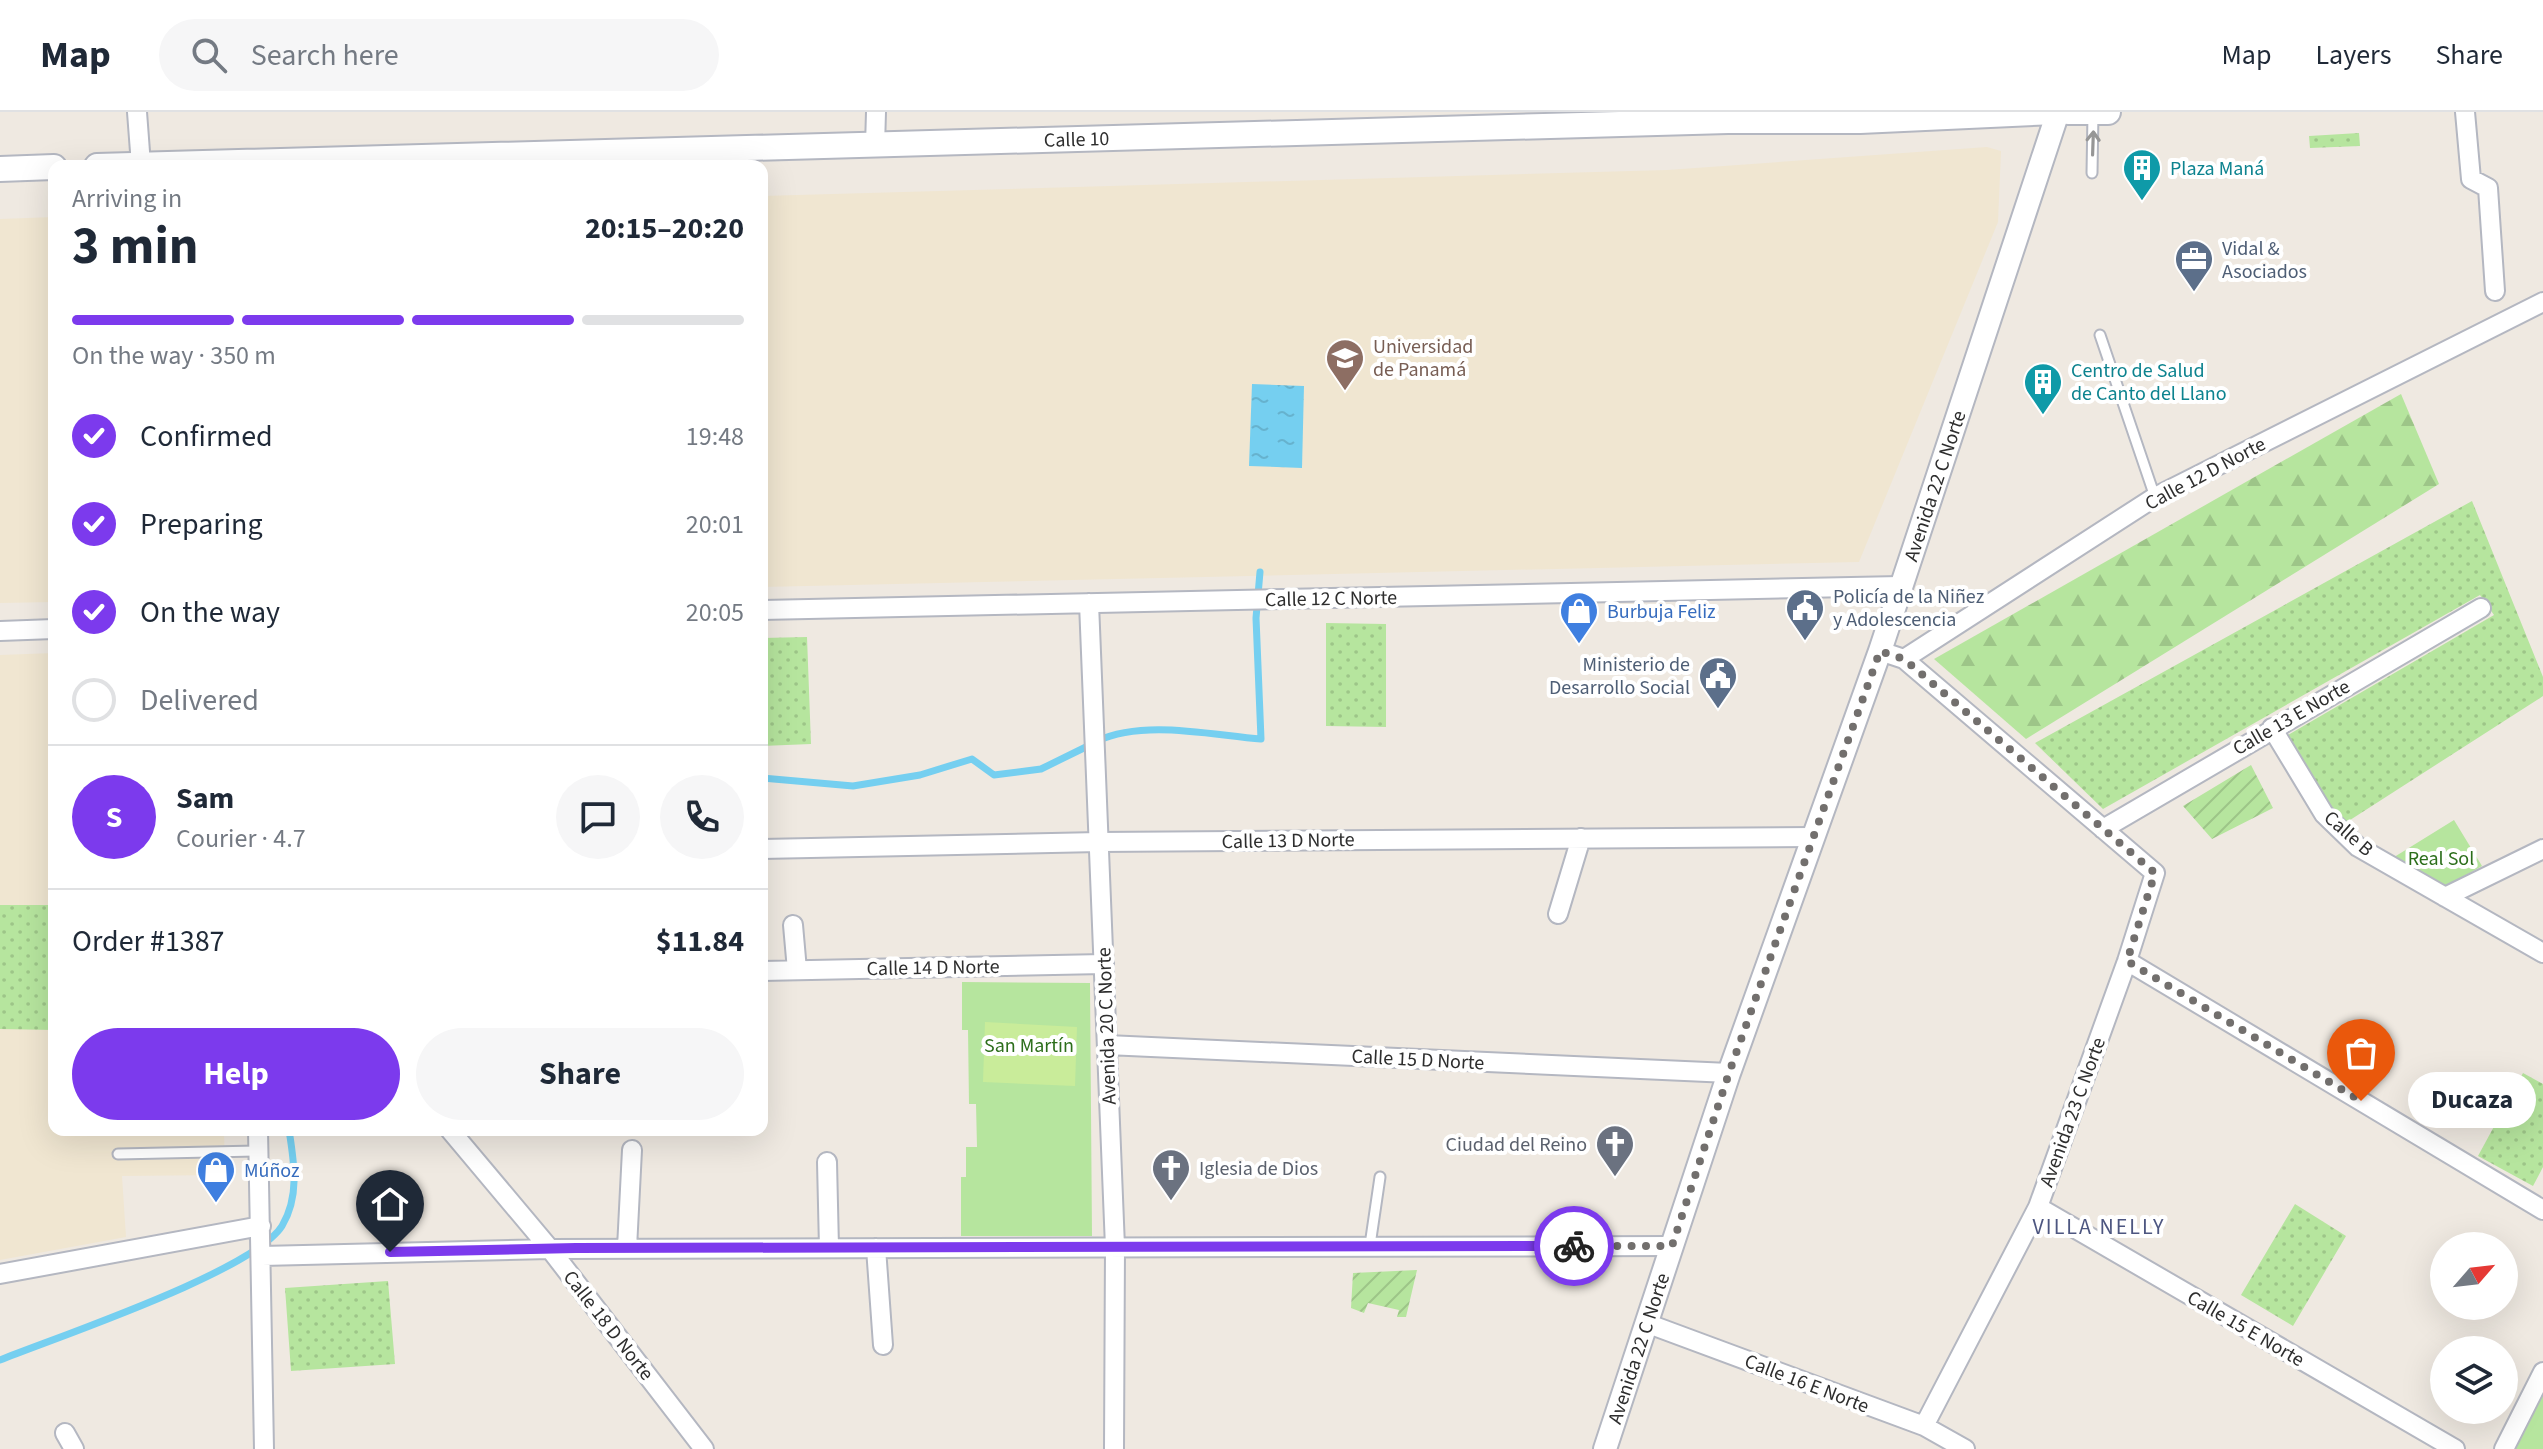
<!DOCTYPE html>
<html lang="en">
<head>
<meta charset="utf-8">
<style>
  :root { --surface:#fff; --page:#f6f6f7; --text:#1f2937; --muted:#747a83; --line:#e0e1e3; --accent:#7c3aed }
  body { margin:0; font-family:"Source Sans 3",sans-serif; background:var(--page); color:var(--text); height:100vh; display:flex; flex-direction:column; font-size:30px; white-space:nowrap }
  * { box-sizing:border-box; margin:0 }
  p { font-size:26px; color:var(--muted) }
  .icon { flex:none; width:44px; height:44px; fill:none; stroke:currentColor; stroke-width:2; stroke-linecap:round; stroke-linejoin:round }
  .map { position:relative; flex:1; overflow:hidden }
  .drawer { position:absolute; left:48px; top:48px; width:720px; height:976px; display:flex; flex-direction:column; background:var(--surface); border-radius:16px; box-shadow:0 8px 32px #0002 }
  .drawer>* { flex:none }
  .needle { width:52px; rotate:62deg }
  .controls { position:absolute; left:2430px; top:1120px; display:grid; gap:16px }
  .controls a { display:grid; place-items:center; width:88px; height:88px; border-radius:50%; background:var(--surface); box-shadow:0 8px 32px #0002; font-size:40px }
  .pin { position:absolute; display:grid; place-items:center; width:68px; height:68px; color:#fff; margin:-82px -34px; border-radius:50% 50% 50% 0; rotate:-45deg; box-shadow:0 0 8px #0007 }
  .pin .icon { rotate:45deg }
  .courier { position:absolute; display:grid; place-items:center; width:80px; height:80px; margin:-40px; border:6px solid #7c3aed; border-radius:50%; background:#fff; color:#222; box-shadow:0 2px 10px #0007 }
  .bubble { position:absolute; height:56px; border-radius:28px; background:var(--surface); box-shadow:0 8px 32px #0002; font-size:26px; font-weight:700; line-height:56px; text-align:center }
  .head em { font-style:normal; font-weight:700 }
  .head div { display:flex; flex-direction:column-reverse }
  .head { display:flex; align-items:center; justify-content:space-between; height:136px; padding:0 24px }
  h1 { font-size:52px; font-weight:700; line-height:60px }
  .bar { display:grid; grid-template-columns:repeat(4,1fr); gap:12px 8px; align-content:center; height:96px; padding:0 24px }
  .bar i { height:10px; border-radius:6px; background:var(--line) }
  .bar .selected { background:var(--accent) }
  .bar p { grid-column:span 4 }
  .line { display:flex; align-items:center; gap:20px; padding:0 24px; border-top:2px solid var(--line) }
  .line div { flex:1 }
  .round { display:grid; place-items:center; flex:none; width:84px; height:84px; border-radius:42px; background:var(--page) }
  ol { padding:0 24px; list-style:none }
  li { display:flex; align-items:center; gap:24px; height:88px }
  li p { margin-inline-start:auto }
  li .icon { padding:8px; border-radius:50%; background:var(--accent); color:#fff; stroke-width:4 }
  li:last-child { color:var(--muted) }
  li i { width:44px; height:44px; border:4px solid var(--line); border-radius:50% }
  .button { display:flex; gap:16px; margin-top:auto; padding:16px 24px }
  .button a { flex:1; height:92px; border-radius:48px; background:var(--accent); color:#fff; font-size:32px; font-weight:700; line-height:92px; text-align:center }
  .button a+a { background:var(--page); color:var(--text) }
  header { display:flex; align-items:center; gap:48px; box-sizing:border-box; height:112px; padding:0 40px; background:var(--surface); border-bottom:2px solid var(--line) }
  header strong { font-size:38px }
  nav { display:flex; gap:44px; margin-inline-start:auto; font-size:28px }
  .search { width:560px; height:72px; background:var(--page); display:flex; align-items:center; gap:20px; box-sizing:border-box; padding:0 28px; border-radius:44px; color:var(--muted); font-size:30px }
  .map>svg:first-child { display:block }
</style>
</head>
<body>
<header>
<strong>Map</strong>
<div class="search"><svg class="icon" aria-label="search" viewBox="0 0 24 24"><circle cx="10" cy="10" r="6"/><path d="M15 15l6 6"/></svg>Search here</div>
<nav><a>Map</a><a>Layers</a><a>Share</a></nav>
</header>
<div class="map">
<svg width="2543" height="1337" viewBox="0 0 2543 1337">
  <defs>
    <pattern id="grass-dots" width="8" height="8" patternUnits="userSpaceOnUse" patternTransform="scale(2)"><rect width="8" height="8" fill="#b6e59e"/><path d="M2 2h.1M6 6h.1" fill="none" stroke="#9dc588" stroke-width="1.8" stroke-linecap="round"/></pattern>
    <pattern id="forest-firs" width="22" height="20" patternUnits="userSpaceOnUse" patternTransform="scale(2)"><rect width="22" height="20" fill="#b6e59e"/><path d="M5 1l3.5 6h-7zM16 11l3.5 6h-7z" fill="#9dc588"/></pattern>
    <pattern id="garden-furrows" width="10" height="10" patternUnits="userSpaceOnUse" patternTransform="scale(2)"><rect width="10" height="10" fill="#b6e59e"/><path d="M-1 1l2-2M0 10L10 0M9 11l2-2" fill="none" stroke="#9dc588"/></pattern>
    <pattern id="water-ripples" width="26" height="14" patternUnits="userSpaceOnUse" patternTransform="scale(2)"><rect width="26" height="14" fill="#75cff0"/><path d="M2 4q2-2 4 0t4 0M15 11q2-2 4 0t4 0" fill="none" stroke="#66b2ce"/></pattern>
  </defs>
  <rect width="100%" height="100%" fill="#efe9e1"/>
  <path fill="#f0e6d1" d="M1987,35L2001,39L1998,110L1859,450L762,475V84L1667,58Z
    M54,105V490L0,491V107Z
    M54,541V1018H224L225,1063L122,1064L126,1125L0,1148V543Z"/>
  <path fill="url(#grass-dots)" d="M2359,21L2360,34L2310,36L2309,24Z
    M2472,389L2543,565V584L2347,710L2330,697L2288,623L2494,503L2480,483L2103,697L2035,631Z
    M1326,511L1386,512V615L1326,614Z
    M807,525L811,632L762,634V526Z
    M0,793H54V918L0,917Z
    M2523,961L2543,972V1055L2533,1074L2478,1044Z
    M2295,1092L2346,1124L2293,1214L2241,1183Z
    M388,1169L395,1252L291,1259L285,1176Z"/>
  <path fill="url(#forest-firs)" d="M2401,282L2439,372L2026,627L1934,547Z"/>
  <path fill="#b6e59e" d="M2454,708L2482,754L2441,777L2391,747Z
    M962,870L1090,871L1092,1124H961V1065H966V1035H977L976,992H969L968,918H962Z
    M2543,1278V1337H2515Z"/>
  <path fill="url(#garden-furrows)" d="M2251,653L2273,696L2212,727L2183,694Z
    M1417,1158L1406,1205H1397L1399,1198L1368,1191L1364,1201L1351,1196L1353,1161Z"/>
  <path fill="#c9ec9a" d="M985,910L1077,915L1075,974L983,970Z"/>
  <path fill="url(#water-ripples)" d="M1252,272L1304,274L1302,356L1249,354Z"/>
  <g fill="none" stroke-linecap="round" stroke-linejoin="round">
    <path stroke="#75cff0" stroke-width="7" d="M1097,629C1144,607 1211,623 1261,627L1256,506L1260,460
      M762,666L853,674L920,663L972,647L994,663L1041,657L1092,632
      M0,1248C57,1225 254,1159 282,1114C300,1084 294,1050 289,1018"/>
    <defs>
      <path id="service" d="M2092,61L2093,1
        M2100,223L2155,385
        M118,1042L259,1039
        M1370,1133L1380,1065"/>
      <path id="minor" d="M137,0L141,53
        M2465,0L2471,67L2488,76L2495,179
        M875,34L876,0
        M1089,491L1115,1135L1114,1337
        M762,498L1900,474
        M0,519L54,517
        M1880,539L1904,547L2155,761L2127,849L2038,1095L1924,1314
        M1904,547L2155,385L2543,190
        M2272,616L2324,702L2358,735L2543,841
        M2103,717L2481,496
        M762,737L1099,730L1814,725
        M2445,785L2543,737
        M1558,802L1581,726
        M793,813L797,858
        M2127,849L2543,1098
        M762,859L1104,852
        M1107,933L1729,961
        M258,1018L264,1337
        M450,1018L550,1137L704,1337
        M827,1050L829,1136
        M2038,1095L2455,1337
        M627,1136L632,1038
        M876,1136L883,1233
        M262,1144L550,1137L1672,1134
        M0,1162L261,1114
        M1646,1211L1924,1314L1965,1337
        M65,1321L74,1337
        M2504,1337L2543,1260"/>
      <g id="tertiary">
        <path id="s1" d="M1605,1337L1729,961L1880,539L2058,0"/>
      </g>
      <g id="secondary">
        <path d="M2068,0H2108"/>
        <path id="s2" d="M97,54L1728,9H1860L2055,0"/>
        <path d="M0,57L54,55"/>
      </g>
    </defs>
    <use href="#service" stroke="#b4b7c1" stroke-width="13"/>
    <use href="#minor" stroke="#b4b7c1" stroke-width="22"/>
    <use href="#tertiary" stroke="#b4b7c1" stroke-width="26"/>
    <use href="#secondary" stroke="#b4b7c1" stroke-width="28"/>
    <use href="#service" stroke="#fff" stroke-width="9"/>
    <use href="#minor" stroke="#fff" stroke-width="18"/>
    <use href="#tertiary" stroke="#fff" stroke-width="22"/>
    <use href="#secondary" stroke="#fff" stroke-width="24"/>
  </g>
  <defs><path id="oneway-shaft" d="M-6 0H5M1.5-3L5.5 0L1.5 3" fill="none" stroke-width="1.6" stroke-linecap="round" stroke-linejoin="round" transform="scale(2)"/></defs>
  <use stroke="#969696" href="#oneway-shaft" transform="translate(2093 31) rotate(-88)"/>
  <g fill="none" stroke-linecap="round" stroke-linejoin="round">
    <path stroke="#726f6d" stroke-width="8" stroke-dasharray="0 14.4" d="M1574,1134H1672L1729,961L1880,539L1904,547L2155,761L2127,849L2361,989"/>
    <path stroke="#7c3aed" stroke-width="10" d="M390,1140L576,1136L1574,1134"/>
  </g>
  <defs>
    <symbol id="building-pin" viewBox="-11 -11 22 30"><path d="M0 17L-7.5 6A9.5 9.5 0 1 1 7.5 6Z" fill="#0f9aa8" stroke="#fff"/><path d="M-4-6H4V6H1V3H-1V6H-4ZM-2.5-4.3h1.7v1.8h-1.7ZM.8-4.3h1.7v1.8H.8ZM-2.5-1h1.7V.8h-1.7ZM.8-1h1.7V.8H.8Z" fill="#fff"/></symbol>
    <symbol id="office-pin" viewBox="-11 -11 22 30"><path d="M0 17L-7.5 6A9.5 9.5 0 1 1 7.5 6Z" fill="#5c6f8a" stroke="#fff"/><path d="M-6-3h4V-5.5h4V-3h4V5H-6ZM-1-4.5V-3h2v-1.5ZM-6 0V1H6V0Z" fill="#fff"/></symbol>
    <symbol id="university-pin" viewBox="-11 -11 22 30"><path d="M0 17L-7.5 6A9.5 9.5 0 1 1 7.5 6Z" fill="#8d6e63" stroke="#fff"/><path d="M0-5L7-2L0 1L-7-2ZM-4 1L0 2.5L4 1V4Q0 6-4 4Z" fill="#fff"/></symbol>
    <symbol id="civic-pin" viewBox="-11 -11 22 30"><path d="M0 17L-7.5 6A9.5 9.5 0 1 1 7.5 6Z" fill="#5c6f8a" stroke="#fff"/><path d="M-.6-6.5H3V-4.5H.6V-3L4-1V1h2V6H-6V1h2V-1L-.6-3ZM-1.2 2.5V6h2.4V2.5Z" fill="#fff"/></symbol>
    <symbol id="shop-pin" viewBox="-11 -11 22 30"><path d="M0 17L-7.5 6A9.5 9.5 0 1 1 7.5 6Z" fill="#3f7fe0" stroke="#fff"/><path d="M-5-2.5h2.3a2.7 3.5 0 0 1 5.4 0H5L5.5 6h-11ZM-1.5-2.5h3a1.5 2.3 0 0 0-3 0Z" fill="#fff"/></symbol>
    <symbol id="church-pin" viewBox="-11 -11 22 30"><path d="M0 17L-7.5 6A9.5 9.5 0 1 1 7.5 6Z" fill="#6b7280" stroke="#fff"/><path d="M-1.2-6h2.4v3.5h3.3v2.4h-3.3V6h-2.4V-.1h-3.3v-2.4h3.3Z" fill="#fff"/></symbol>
  </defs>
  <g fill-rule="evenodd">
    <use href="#building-pin" x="2120" y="34" width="44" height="60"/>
    <use href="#office-pin" x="2172" y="125" width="44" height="60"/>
    <use href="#university-pin" x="1323" y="224" width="44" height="60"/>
    <use href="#building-pin" x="2021" y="248" width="44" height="60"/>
    <use href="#civic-pin" x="1783" y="474" width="44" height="60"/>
    <use href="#shop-pin" x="1557" y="477" width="44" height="60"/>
    <use href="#civic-pin" x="1696" y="542" width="44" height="60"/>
    <use href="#church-pin" x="1593" y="1010" width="44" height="60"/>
    <use href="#church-pin" x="1149" y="1034" width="44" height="60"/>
    <use href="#shop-pin" x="194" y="1036" width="44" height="60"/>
  </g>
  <g text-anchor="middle" stroke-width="8" stroke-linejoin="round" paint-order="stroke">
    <g font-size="20" fill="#2e2e2e" stroke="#fff">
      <text dy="7" stroke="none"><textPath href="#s2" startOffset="980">Calle 10</textPath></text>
      <text transform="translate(2205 361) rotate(-28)" y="7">Calle 12 D Norte</text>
      <text dy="7" stroke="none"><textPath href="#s1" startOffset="1018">Avenida 22 C Norte</textPath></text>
      <text transform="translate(1331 486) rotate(-1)" y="7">Calle 12 C Norte</text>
      <text transform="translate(2291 605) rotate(-30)" y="7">Calle 13 E Norte</text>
      <text transform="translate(2349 721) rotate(41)" y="7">Calle B</text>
      <text transform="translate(1288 728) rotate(-1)" y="7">Calle 13 D Norte</text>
      <text transform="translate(933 855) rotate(-1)" y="7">Calle 14 D Norte</text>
      <text transform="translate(1106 914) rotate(-92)" y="7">Avenida 20 C Norte</text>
      <text transform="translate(1418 947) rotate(3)" y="7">Calle 15 D Norte</text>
      <text transform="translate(2072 1000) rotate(-70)" y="7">Avenida 23 C Norte</text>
      <text transform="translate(609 1213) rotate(52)" y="7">Calle 18 D Norte</text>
      <text transform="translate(2246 1216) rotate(30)" y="7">Calle 15 E Norte</text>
      <text dy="7" stroke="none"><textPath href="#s1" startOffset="106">Avenida 22 C Norte</textPath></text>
      <text transform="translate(1807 1271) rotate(21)" y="7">Calle 16 E Norte</text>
    </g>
    <g font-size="20" fill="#0d838f" stroke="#fff" text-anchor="start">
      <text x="2170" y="63">Plaza Maná</text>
      <text x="2071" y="265">Centro de Salud<tspan x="2071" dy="23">de Canto del Llano</tspan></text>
    </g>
    <g font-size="20" fill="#4e5e75" stroke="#fff" text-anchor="start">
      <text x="2222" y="143">Vidal &amp;<tspan x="2222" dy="23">Asociados</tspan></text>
      <text x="1833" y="491">Policía de la Niñez<tspan x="1833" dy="23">y Adolescencia</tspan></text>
      <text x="1690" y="559" text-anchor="end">Ministerio de<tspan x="1690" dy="23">Desarrollo Social</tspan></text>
    </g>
    <g font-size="20" fill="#785e54" stroke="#fff" text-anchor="start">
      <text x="1373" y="241">Universidad<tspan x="1373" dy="23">de Panamá</tspan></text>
    </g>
    <g font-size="20" fill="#366cbe" stroke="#fff" text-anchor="start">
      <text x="1607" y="506">Burbuja Feliz</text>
      <text x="244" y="1065">Múñoz</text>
    </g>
    <g font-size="20" fill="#2c6e1b" stroke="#fff">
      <text x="2441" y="753">Real Sol</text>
      <text x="1029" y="940">San Martín</text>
    </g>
    <g font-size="20" fill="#5b616d" stroke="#fff" text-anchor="end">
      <text x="1587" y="1039">Ciudad del Reino</text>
      <text x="1199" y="1063" text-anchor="start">Iglesia de Dios</text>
    </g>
    <g font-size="22" letter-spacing="2" fill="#4d5680" stroke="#fff">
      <text x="2099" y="1122">VILLA NELLY</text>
    </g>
  </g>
</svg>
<div class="controls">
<a><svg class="needle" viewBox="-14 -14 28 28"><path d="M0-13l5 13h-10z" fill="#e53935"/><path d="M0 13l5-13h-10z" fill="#747a83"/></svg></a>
<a><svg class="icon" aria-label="layers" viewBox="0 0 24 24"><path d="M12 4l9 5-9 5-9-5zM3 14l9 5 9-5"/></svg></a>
</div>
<div class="pin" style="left:2361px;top:989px;background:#ea580c"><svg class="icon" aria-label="bag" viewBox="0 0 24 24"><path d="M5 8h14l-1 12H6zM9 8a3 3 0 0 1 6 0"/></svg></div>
<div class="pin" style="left:390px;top:1140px;background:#1f2937"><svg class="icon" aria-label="home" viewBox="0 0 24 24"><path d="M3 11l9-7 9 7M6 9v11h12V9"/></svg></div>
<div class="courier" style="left:1574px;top:1134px"><svg class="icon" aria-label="bike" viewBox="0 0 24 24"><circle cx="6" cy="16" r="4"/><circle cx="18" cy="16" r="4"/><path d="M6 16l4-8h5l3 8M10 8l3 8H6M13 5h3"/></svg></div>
<div class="bubble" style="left:2408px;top:960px;width:128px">Ducaza</div>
<section class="drawer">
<div class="head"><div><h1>3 min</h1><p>Arriving in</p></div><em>20:15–20:20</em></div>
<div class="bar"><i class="selected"></i><i class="selected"></i><i class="selected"></i><i></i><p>On the way · 350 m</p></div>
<ol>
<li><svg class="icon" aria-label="check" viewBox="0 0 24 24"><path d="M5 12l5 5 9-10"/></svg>Confirmed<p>19:48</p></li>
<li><svg class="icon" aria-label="check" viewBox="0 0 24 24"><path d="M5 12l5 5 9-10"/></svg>Preparing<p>20:01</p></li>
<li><svg class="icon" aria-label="check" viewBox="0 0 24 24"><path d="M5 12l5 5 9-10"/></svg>On the way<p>20:05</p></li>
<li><i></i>Delivered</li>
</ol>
<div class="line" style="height:144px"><b class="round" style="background:var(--accent);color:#fff">S</b><div><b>Sam</b><p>Courier · 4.7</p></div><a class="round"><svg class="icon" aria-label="chat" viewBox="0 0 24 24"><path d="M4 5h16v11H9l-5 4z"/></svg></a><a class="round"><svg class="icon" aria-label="phone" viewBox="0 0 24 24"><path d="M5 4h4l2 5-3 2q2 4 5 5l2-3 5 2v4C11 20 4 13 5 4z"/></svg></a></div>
<div class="line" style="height:104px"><div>Order #1387</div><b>$11.84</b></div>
<div class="button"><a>Help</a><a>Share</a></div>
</section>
</div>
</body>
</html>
